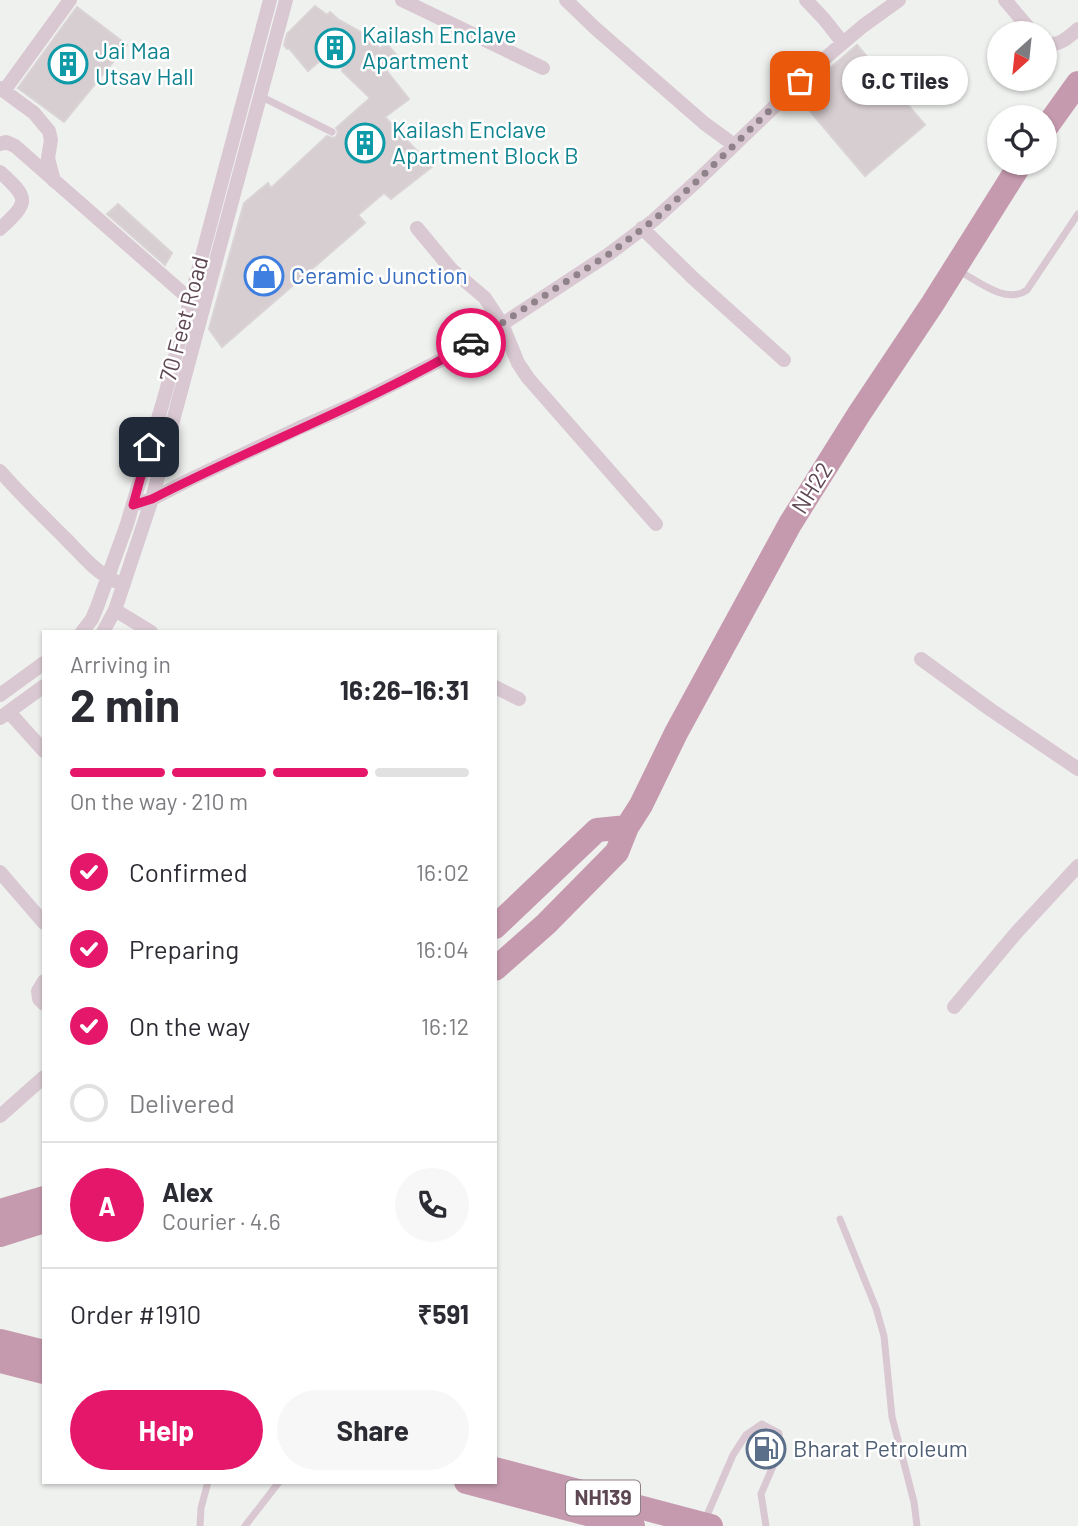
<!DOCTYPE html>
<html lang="en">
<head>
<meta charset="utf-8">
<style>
  :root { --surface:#fff; --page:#f7f7f7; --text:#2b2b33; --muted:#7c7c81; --line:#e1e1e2; --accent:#e4176b }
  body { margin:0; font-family:Barlow,sans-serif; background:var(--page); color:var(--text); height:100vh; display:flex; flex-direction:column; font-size:26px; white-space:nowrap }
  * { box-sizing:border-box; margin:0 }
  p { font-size:23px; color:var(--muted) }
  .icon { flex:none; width:38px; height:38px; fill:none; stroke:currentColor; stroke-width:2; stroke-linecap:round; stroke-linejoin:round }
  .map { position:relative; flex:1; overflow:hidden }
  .side { position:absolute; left:42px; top:630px; width:455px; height:854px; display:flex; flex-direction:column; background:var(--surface); border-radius:0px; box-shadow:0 2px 5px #0004 }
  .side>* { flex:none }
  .needle { width:46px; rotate:207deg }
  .buttons { position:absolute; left:987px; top:21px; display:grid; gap:14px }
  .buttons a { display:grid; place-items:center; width:70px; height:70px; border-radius:50%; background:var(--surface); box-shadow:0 2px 5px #0004; font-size:35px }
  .pin { position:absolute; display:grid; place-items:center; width:60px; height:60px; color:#fff; margin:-30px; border-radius:14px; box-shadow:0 4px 10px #0006 }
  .courier { position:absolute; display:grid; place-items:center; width:70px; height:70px; margin:-35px; border:5px solid #e4176b; border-radius:50%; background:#fff; color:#222; box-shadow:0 2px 9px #0007 }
  .bubble { position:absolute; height:49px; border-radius:24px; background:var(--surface); box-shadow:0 2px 5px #0004; font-size:23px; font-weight:700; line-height:49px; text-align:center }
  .overview em { font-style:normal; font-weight:700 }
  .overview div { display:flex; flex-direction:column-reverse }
  .overview { display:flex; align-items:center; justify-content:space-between; height:119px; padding:0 28px }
  h1 { font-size:46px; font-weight:700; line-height:52px }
  .bar { display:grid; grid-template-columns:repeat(4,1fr); gap:10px 7px; align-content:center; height:84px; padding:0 28px }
  .bar i { height:9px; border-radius:5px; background:var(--line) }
  .bar .on { background:var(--accent) }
  .bar p { grid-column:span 4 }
  .line { display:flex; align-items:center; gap:18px; padding:0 28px; border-top:2px solid var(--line) }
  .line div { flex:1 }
  .round { display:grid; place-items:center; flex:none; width:74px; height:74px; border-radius:37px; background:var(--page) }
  ol { padding:0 28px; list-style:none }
  li { display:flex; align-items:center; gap:21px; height:77px }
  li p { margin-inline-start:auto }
  li .icon { padding:7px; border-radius:50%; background:var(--accent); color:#fff; stroke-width:4 }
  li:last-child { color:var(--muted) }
  li i { width:38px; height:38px; border:4px solid var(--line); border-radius:50% }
  .primary-button { display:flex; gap:14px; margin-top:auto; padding:14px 28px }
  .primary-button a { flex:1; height:80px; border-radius:42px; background:var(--accent); color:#fff; font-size:28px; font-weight:700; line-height:80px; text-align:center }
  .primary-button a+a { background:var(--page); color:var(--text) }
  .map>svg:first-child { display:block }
</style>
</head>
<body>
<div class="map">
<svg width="1078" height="1526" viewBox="0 0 1078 1526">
  <rect width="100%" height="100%" fill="#eff1ef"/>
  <path fill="#d7ced1" stroke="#dad3d5" stroke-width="2" d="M315,6L327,15L330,12L339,20L368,36L380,49L386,43L400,59L386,70L409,99L385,117L432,167L391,199L384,193L358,215L365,223L222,347L209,329L244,203L268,183L271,188L327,136L332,138L336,137L338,132L336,128L370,98L342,71L343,69L328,54L308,71L289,48L287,49L284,45L287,34Z
    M77,7L127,45L64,122L18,88Z
    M857,45L925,125L865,176L798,97L820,77Z
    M118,204L172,253L165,265L107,214Z"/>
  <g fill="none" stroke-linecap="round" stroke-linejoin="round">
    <path stroke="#d9c8d1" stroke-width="7" d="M260,96L332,132
      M959,271C978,281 1006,305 1027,290L1078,214
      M840,1219L876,1308L884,1336L892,1417L914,1502L917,1526
      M705,1520L733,1455L746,1435L762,1424L779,1433L780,1450L761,1494L766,1526
      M200,1526L201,1508L208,1482
      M245,1526L279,1482"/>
    <path stroke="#d9c8d1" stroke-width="14" d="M402,0L543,68
      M566,0L595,28L704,123L734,145
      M806,0L824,19L843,43
      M1005,0L1033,33
      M1045,43C1058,47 1068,38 1078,29
      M0,88L34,113L49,131L51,140L48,158L54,181
      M4,91L70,0
      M0,144L6,142L15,146L194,303
      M0,172C30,199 29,202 0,229
      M417,228L451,269L485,298L502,324L518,363L528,378L656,524
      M642,228L693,278L784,360
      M0,471C21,495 43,516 65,538C80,553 96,573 115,581
      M133,505L152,499L189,480L299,428L352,405L461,350L489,333L609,254L654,220L697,181L824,59L863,26L899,0
      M115,610L151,632
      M82,632L92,619L97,607L127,524L165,395L270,0
      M103,632L115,610L152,499L286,0
      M921,659L991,710L1078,769
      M495,687L519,699
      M0,695L44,663
      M9,712L44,751
      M0,718L44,686
      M0,872L44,923
      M44,981L38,991L39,999L44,1004
      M954,1007L1016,933L1078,866
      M0,1116L44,1077"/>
    <path stroke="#c69aae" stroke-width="24" d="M1045,129L1078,83
      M495,927L597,830L627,827
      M495,969L546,924L617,852L627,827L641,805L676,733L790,524L859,414L933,303L1021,163
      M0,1211L44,1198
      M0,1235L44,1221
      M0,1341L44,1352
      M0,1361L44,1372
      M495,1469L711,1526
      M466,1482L633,1526"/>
  </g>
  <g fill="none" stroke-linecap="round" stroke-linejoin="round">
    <path stroke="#908289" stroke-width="7" stroke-dasharray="0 12.6" d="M471,343L609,254L654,220L697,181L800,81"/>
    <path stroke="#e4176b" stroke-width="9" d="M149,447L133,505L152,499C257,445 369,403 471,343"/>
  </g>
  <defs>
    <symbol id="building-ring" viewBox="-11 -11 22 22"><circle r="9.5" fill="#fff" stroke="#0f9aa8" stroke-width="1.5"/><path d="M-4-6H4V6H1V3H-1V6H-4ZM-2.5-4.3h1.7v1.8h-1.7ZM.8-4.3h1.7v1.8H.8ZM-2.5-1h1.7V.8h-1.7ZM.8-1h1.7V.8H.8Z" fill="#0f9aa8"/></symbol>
    <symbol id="shop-ring" viewBox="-11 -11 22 22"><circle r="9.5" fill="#fff" stroke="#3f7fe0" stroke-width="1.5"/><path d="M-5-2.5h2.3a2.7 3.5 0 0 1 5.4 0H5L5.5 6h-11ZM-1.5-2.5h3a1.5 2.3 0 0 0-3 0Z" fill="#3f7fe0"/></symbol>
    <symbol id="fuel-ring" viewBox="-11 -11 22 22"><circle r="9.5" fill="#fff" stroke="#5c6f8a" stroke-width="1.5"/><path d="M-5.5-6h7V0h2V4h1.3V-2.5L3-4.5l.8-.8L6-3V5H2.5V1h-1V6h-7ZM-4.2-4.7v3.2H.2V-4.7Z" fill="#5c6f8a"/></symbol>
  </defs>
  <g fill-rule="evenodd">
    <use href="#building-ring" x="313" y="26" width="44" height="44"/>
    <use href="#building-ring" x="46" y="42" width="44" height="44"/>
    <use href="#building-ring" x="343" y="121" width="44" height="44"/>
    <use href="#shop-ring" x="242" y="254" width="44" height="44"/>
    <use href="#fuel-ring" x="744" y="1427" width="44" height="44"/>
  </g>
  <g text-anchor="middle" stroke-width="5" stroke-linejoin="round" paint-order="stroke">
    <rect fill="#fff" stroke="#8e7e86" stroke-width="2" x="566" y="1480.5" width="74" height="35" rx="5"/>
    <g font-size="21" font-weight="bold" fill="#5d4752">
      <text x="603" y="1505">NH139</text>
    </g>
    <g font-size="23" fill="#0d838f" stroke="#fff" text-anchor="start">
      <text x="362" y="43">Kailash Enclave<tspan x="362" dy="26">Apartment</tspan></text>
      <text x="95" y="59">Jai Maa<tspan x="95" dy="26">Utsav Hall</tspan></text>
      <text x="392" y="138">Kailash Enclave<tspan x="392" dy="26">Apartment Block B</tspan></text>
    </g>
    <g font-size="23" fill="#366cbe" stroke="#fff" text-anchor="start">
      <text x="291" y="284">Ceramic Junction</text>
    </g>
    <g font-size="23" fill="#5d4752" stroke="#fff">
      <text transform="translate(184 319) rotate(-75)" y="8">70 Feet Road</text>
      <text transform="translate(812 488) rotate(-58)" y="8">NH22</text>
    </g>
    <g font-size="23" fill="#4e5e75" stroke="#fff" text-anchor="start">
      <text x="793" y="1457">Bharat Petroleum</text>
    </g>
  </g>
</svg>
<div class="buttons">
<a><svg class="needle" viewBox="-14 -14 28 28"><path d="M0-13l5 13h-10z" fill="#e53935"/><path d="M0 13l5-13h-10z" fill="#7c7c81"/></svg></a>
<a><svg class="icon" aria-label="locate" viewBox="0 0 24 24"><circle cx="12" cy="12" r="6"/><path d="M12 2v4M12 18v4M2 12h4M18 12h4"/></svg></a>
</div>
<div class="pin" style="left:800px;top:81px;background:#ea580c"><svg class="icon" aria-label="bag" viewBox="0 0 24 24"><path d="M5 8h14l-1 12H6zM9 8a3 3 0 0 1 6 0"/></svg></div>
<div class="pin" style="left:149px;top:447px;background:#1f2937"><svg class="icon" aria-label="home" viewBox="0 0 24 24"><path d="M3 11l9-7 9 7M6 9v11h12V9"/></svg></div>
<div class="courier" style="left:471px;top:343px"><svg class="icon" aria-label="car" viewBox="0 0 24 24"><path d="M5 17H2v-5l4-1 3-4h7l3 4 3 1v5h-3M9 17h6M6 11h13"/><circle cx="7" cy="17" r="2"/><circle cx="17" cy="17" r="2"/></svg></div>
<div class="bubble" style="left:842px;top:56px;width:126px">G.C Tiles</div>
<section class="side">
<div class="overview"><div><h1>2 min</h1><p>Arriving in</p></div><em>16:26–16:31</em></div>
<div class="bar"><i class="on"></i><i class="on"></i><i class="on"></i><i></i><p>On the way · 210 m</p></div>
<ol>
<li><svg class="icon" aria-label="check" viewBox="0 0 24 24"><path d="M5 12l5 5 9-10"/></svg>Confirmed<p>16:02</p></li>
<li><svg class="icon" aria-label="check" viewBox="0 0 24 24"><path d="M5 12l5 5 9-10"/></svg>Preparing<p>16:04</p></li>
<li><svg class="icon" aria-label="check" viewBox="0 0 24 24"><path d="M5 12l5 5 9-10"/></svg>On the way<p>16:12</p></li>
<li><i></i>Delivered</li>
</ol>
<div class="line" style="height:126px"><b class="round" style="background:var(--accent);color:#fff">A</b><div><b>Alex</b><p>Courier · 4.6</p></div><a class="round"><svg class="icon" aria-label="phone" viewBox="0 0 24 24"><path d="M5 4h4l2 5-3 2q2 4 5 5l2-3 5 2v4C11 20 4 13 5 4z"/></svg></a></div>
<div class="line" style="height:91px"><div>Order #1910</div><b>₹591</b></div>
<div class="primary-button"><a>Help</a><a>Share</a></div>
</section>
</div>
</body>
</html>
